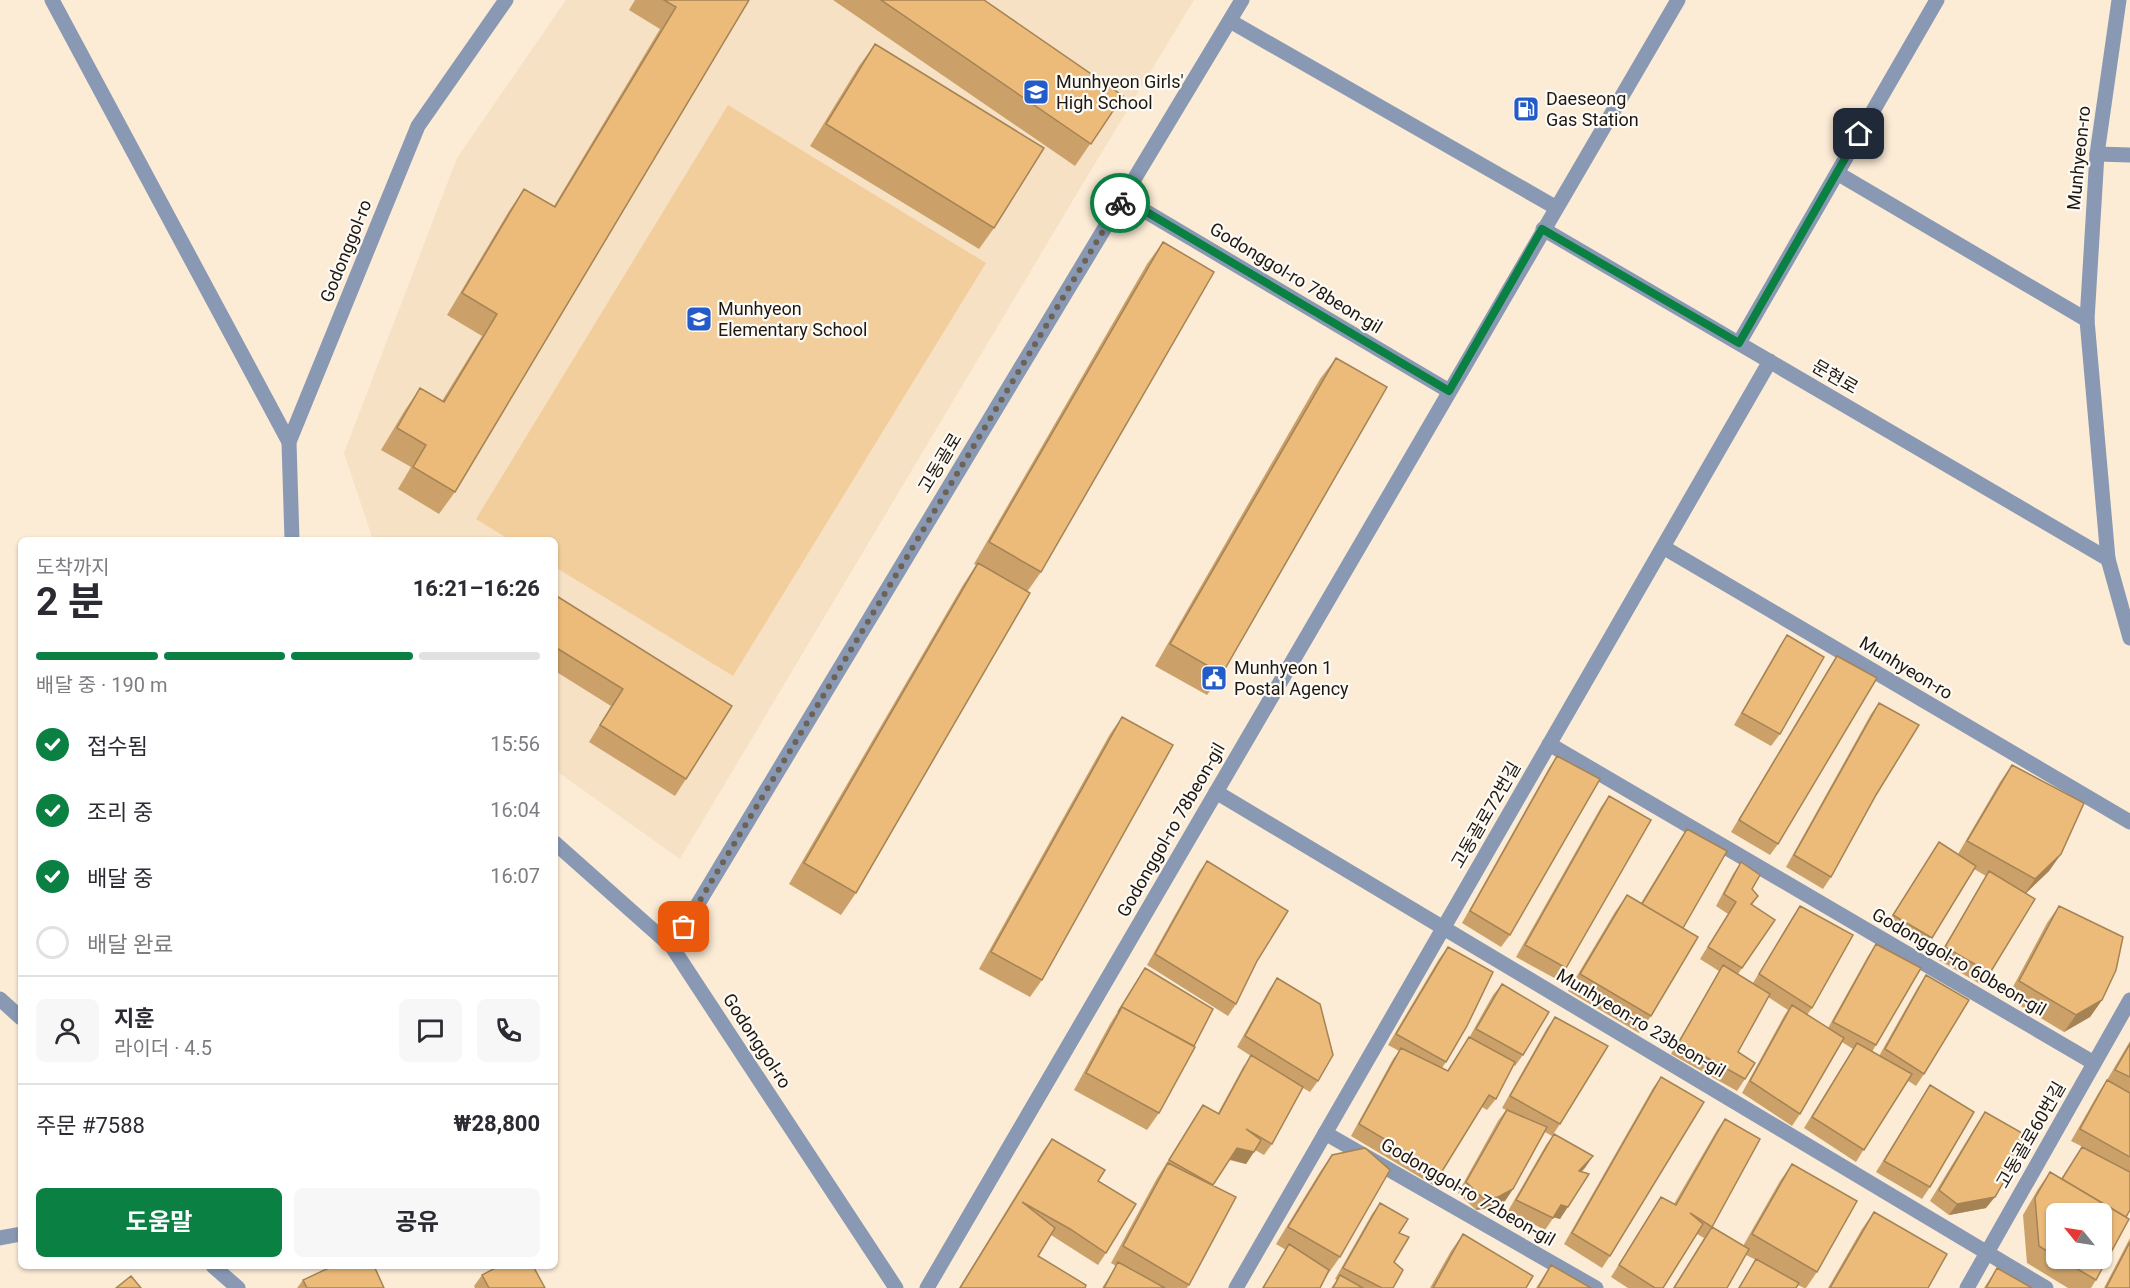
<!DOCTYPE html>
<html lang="ko">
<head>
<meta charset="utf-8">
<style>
  :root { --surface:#fff; --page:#f7f7f7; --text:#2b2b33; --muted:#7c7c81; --line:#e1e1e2; --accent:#0b8043 }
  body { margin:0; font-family:Roboto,"Noto Sans KR",sans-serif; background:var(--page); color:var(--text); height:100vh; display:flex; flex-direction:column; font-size:22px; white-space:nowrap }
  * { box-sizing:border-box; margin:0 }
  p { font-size:20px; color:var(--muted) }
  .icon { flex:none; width:33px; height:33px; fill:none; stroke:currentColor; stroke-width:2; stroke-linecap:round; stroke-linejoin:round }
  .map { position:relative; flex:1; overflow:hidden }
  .side { position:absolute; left:18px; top:537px; width:540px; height:732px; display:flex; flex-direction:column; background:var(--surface); border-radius:9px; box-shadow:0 2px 4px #0004 }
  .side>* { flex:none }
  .needle { width:39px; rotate:300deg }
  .controls { position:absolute; left:2046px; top:1203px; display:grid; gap:12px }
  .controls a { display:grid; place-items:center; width:66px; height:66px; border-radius:9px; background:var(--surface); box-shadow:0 2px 4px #0004; font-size:30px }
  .pin { position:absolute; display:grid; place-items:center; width:51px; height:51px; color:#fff; margin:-26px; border-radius:12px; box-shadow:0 3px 9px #0006 }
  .courier { position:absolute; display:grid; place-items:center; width:60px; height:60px; margin:-30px; border:4px solid #0b8043; border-radius:50%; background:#fff; color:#222; box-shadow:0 2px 8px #0007 }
  .overview em { font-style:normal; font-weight:700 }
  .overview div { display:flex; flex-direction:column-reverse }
  .overview { display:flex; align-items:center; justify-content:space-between; height:102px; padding:0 18px }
  h1 { font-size:39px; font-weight:700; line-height:45px }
  .bar { display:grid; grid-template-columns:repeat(4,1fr); gap:9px 6px; align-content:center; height:72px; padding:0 18px }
  .bar i { height:8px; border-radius:4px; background:var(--line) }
  .bar .selected { background:var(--accent) }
  .bar p { grid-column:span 4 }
  .line { display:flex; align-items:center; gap:15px; padding:0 18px; border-top:2px solid var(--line) }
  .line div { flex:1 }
  .round { display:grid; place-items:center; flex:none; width:63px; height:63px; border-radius:9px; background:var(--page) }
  ol { padding:0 18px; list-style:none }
  li { display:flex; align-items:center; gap:18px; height:66px }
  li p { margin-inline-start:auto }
  li .icon { padding:6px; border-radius:50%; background:var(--accent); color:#fff; stroke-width:4 }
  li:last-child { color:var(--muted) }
  li i { width:33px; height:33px; border:3px solid var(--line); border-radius:50% }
  .action { display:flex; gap:12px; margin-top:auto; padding:12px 18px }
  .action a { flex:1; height:69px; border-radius:9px; background:var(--accent); color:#fff; font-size:24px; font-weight:700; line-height:69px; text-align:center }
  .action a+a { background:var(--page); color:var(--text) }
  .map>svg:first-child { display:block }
</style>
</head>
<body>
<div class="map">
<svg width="2130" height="1288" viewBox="0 0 2130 1288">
  <rect width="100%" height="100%" fill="#fcebd5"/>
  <path fill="#f7e1c4" d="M566,0H1194L1082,185L680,859L555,770V540H373L344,453L457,158Z"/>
  <path fill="#f3ce9d" d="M728,105L986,263L733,676L555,567V540H510L476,519Z"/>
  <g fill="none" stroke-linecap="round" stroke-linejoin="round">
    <path stroke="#8999b4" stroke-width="15" d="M52,0L289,442
      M1230,21L1555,207
      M1123,198L1449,391"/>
    <path stroke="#8999b4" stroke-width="15" d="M2097,154L2130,155
      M1837,173L2087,320
      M1543,229L2108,559
      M1739,343L1937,0
      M1663,547L2130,822
      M1549,744L2094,1063
      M1216,792L2046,1288
      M672,947L1242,0
      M0,999L21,1018
      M1325,1133L1596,1288
      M0,1238L21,1234
      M213,1266L238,1288
      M1236,1288L1770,361
      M1967,1288L2130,1000"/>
    <path stroke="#8999b4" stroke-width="15" d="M2119,0L2097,154L2087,320L2108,559L2130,638
      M292,540L289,442L418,126L506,0
      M555,843L672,947L896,1288
      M927,1288L1678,0"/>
  </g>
  <path fill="#cba169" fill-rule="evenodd" d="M635,0H749L455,492L439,514L398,489L411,467L381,450L405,410L420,388L442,401L482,336L447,315L509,211L524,189L554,206L660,29L629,10Z
    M833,0H984L1123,96L1075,166Z
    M875,44L994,228L979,249L810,146L859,66Z
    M1163,242L1041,572L1027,592L856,893L841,915L789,884L963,585L976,565L974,564L1147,264Z
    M1336,358L1222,674L1207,695L1155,666L1320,379Z
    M555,595L686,779L675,796L589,742L611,706L555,671Z
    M1787,635L1780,734L1771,746L1734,725L1779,647Z
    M1837,656L1778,844L1770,855L1731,832L1829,668Z
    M1879,703L1876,795L1831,877L1823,889L1786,867L1871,714Z
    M1122,717L1042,980L1030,997L979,969L1110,734Z
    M1557,756L1510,935L1501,947L1462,923L1549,768Z
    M2012,765L2061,854L2049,871L2026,893L1990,973L1982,985L1937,959L1986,876L1974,869L1923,949L1885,927L1939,842L1958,854L2000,782Z
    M1609,796L1566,968L1558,980L1516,957L1601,807Z
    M1687,829L1683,928L1651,1016L1639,1033L1568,991L1615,912L1627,895L1641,903L1679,841Z
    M1207,861L1257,961L1236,1004L1228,1016L1147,965L1199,872Z
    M1741,862L1752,889L1758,896L1752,905L1775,920L1738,974L1753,983L1792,918L1800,906L1812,1008L1807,1015L1828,1028L1868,956L1876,944V1045L1872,1052L1879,1056L1918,987L1926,975L1924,1074L1916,1086L1907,1080L1856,1162L1804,1128L1853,1049L1842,1042L1800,1114L1792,1126L1742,1093L1784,1016L1788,1010L1768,997L1738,1052L1745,1079L1737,1091L1671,1054L1719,971L1700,959L1728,914L1716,906L1733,874Z
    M2059,906L2102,1000L2090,1017L2064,1032L2007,998L2047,923Z
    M1448,947L1446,1062L1442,1068L1447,1071L1469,1038L1493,995L1502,984L1523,1055L1515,1066L1513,1065L1496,1099L1487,1110L1482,1107L1433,1185L1351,1136L1393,1059L1399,1051L1388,1045L1439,959Z
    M1145,968L1159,1113L1147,1130L1074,1090L1110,1024Z
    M1277,978L1318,1081L1310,1092L1303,1088L1272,1144L1264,1155L1255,1150L1246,1164L1229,1160L1212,1186L1189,1285L1187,1288H1102L1116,1266L1111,1263L1156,1180L1195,1117L1203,1105L1218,1113L1243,1067L1251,1056L1237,1047L1269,990Z
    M1555,1017L1560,1124L1552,1136L1545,1132L1513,1189L1505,1201L1489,1208L1476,1210L1458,1193L1498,1121L1506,1110L1502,1108L1547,1028Z
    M2130,1041V1210L2096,1280L2091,1288H2068L2027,1263L2023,1215L2038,1189L2050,1172L2061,1179L2082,1147L2087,1149L2071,1141L2099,1092L2107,1080ZM2056,1214L2102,1258H2056Z
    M1661,1077L1610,1256L1602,1268L1564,1244L1653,1088Z
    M1930,1085V1187L1922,1199L1876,1172Z
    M1985,1112L1986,1208L1949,1215L1930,1201L1977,1124Z
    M1725,1119L1712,1227L1743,1246L1780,1181L1792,1164L1817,1272L1806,1288H1804L1798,1285L1796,1288H1738L1756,1260L1746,1255L1727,1288H1673L1704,1238L1697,1234L1663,1288H1628L1611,1277L1661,1197L1674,1204L1717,1130Z
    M1554,1134L1593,1156L1581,1172L1560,1219L1554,1217L1545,1230L1508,1211L1546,1145Z
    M1052,1139L1098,1181L1106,1253L1098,1265L1051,1235L1038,1256L1085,1288H959L1043,1151Z
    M1332,1155L1340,1257L1328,1274L1320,1288H1262L1286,1250L1276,1244L1320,1172Z
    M1380,1203L1399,1233L1394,1262L1393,1288H1331L1337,1280L1335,1279L1372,1214Z
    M1874,1212L1928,1288H1828L1862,1229Z
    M1463,1234L1526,1288H1430L1451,1251Z
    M2130,1238V1288H2104Z
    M1551,1265L1591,1288H1536Z
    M1997,1268L2032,1288H1984Z
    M482,1275L545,1288H475L474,1286Z
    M303,1280L384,1288H297Z"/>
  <path fill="#a58355" d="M2061,854L2049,871L2023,896L2035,879Z
    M2102,1000L2090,1017L2064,1032L2076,1015Z
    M1237,1148L1254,1152L1246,1164L1229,1159Z
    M1593,1156L1585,1168L1571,1182L1579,1171Z
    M1513,1189L1505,1201L1489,1208L1476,1210L1484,1199Z
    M1995,1197L1986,1208L1949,1215L1957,1204Z
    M1561,1205L1568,1207L1560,1219L1552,1217Z"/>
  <path fill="#ecbb7a" stroke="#a58355" stroke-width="1.5" d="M664,0H749L455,492L413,467L426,445L397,428L420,388L444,402L497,314L462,293L524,189L555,207L676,7Z
    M881,0H984L1123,96L1091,144Z
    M875,44L1044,148L994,228L826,124Z
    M1163,242L1214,272L1041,572L989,542Z
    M1336,358L1387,387L1222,674L1170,644Z
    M978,563L1030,593L856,893L804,863Z
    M555,595L732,706L686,779L600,725L623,689L555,647Z
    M1787,635L1824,657L1780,734L1742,713Z
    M1837,656L1877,678L1778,844L1739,820Z
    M1879,703L1919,725L1876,795L1831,877L1794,855Z
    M1122,717L1173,745L1042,980L991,952Z
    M1557,756L1600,779L1510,935L1470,911Z
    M2012,765L2084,803L2061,854L2035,879L1967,841Z
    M1609,796L1651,820L1566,968L1525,945Z
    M1687,829L1727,851L1683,928L1642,904Z
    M1939,842L1976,866L1932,938L1893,915Z
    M1207,861L1288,911L1257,961L1236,1004L1155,954Z
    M1741,862L1760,875L1752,889L1758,896L1751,904L1775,920L1742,968L1708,947L1736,902L1724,894Z
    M1989,871L2035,899L1990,973L1945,947Z
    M1627,895L1698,937L1651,1016L1580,974Z
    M1800,906L1853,935L1812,1008L1759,974Z
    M2059,906L2123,937L2116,970L2102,1000L2076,1015L2019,981Z
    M1876,944L1921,968L1876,1045L1833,1022Z
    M1448,947L1493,972L1467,1026L1446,1062L1396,1034Z
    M1723,965L1770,994L1738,1052L1755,1063L1745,1079L1679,1042Z
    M1145,968L1213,1009L1194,1046L1122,1007L1118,1012Z
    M1926,975L1969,1000L1924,1074L1885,1049Z
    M1277,978L1320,1004L1333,1055L1318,1081L1245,1036Z
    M1502,984L1549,1012L1523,1055L1476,1029Z
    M1792,1005L1844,1038L1800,1114L1750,1081Z
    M1122,1007L1195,1047L1159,1113L1086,1073Z
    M1555,1017L1608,1046L1560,1124L1510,1096Z
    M1469,1037L1515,1062L1496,1099L1489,1095L1441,1173L1359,1124L1401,1048L1448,1071Z
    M1857,1043L1912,1074L1864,1150L1812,1117Z
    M2130,1044V1077L2115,1070Z
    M1251,1055L1303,1087L1272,1144L1246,1129L1261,1140L1254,1152L1237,1148L1213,1185L1169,1160L1203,1105L1219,1114Z
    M1661,1077L1704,1102L1610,1256L1572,1233Z
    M2107,1080L2130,1093V1157L2080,1129Z
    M1930,1085L1974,1112L1930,1187L1884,1161Z
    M1507,1110L1547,1127L1513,1189L1498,1197L1484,1199L1466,1182Z
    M1985,1112L2029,1137L1995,1197L1957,1204L1939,1190Z
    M1725,1119L1760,1139L1712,1227L1690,1213L1703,1224L1663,1288H1655L1619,1265L1661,1197L1676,1205Z
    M1554,1134L1593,1156L1579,1171L1589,1174L1568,1207L1561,1205L1553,1218L1516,1200Z
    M1052,1139L1105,1170L1098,1181L1136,1204L1106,1253L1070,1229L1022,1202L1055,1228L1038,1256L1086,1285L1085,1288H960Z
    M2082,1147L2130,1172V1210L2126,1217L2062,1179Z
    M1365,1148L1390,1170L1340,1257L1288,1227L1332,1155Z
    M1168,1163L1236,1197L1189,1285L1123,1246Z
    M1792,1164L1857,1201L1817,1272L1752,1234Z
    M2050,1172L2129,1219L2096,1280L2059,1258H2102V1214H2056V1257L2039,1246L2035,1198Z
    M1380,1203L1408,1219L1399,1233L1409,1237L1394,1262L1403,1270L1393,1288H1382L1343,1268Z
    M1874,1212L1947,1254L1928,1288H1830Z
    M1712,1227L1749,1249L1727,1288H1674Z
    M1463,1234L1533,1276L1526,1288H1433Z
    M2130,1242V1288H2106Z
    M1289,1244L1329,1270L1320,1288H1263Z
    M1756,1259L1799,1283L1796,1288H1739Z
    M1118,1262L1165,1288H1104Z
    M1551,1265L1591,1288H1538Z
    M333,1266H374L384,1288H307L303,1280Z
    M499,1266H533L545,1288H489L482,1275Z
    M1997,1268L2032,1288H1986Z
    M1340,1275L1363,1288H1333Z
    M131,1276L141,1288H116Z"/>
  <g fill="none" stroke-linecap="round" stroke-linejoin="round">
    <path stroke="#6c6255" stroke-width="6" stroke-dasharray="0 10.8" d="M684,927L1120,203"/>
    <path stroke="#0b8043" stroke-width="8" d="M1120,203L1123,198L1449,391L1542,229L1739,343L1859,134"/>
  </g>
  <defs>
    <symbol id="school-square" viewBox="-11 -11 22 22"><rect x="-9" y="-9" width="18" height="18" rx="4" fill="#235cc9" stroke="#fefaf6"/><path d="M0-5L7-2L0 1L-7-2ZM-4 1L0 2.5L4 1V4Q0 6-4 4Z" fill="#fff"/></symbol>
    <symbol id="fuel-square" viewBox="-11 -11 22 22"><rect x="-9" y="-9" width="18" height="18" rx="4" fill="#235cc9" stroke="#fefaf6"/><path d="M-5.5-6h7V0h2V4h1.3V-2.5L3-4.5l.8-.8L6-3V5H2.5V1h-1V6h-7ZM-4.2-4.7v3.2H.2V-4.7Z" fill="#fff"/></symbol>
    <symbol id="civic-square" viewBox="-11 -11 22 22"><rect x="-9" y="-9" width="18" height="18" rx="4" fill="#235cc9" stroke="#fefaf6"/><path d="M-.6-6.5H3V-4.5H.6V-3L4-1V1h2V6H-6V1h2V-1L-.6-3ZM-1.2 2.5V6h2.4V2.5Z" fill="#fff"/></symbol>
  </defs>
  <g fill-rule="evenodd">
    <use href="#school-square" x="1021" y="77" width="30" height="30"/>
    <use href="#fuel-square" x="1511" y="94" width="30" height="30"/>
    <use href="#school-square" x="684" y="304" width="30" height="30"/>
    <use href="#civic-square" x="1199" y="663" width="30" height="30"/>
  </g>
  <g text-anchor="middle" stroke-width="4.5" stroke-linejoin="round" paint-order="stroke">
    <g font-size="18" fill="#1e1810" stroke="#fefaf6" text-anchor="start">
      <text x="1056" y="88">Munhyeon Girls'<tspan x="1056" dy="21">High School</tspan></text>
      <text x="1546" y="105">Daeseong<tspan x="1546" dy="21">Gas Station</tspan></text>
      <text x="718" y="315">Munhyeon<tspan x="718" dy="21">Elementary School</tspan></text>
      <text x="1234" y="674">Munhyeon 1<tspan x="1234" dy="21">Postal Agency</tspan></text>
    </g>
    <g font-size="18" fill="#1e1810" stroke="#fefaf6">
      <text transform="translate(2079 158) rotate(-84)" y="6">Munhyeon-ro</text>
      <text transform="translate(346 251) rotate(-68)" y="6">Godonggol-ro</text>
      <text transform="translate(1296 278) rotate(31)" y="6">Godonggol-ro 78beon-gil</text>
      <text transform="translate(1835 377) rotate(30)" y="6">문현로</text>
      <text transform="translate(940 463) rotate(-59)" y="6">고동골로</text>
      <text transform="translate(1906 668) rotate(31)" y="6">Munhyeon-ro</text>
      <text transform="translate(1486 815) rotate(-60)" y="6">고동골로72번길</text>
      <text transform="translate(1171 830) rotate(-60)" y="6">Godonggol-ro 78beon-gil</text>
      <text transform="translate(1959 962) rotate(30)" y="6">Godonggol-ro 60beon-gil</text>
      <text transform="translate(1641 1023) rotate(31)" y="6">Munhyeon-ro 23beon-gil</text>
      <text transform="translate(757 1041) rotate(57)" y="6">Godonggol-ro</text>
      <text transform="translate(2031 1135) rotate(-60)" y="6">고동골로60번길</text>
      <text transform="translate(1468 1192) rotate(30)" y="6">Godonggol-ro 72beon-gil</text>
    </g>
  </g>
</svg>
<div class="controls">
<a><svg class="needle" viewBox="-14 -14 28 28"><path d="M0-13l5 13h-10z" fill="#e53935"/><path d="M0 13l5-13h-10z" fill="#7c7c81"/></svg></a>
</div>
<div class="pin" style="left:684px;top:927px;background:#ea580c"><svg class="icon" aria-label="bag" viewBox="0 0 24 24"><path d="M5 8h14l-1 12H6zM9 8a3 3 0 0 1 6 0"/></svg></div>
<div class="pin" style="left:1859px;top:134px;background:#1f2937"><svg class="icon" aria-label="home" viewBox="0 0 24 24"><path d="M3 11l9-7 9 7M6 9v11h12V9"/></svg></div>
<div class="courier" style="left:1120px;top:203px"><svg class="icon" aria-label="bike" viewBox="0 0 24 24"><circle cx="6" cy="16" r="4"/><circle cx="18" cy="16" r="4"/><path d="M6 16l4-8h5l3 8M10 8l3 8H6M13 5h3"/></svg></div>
<section class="side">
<div class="overview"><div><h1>2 분</h1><p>도착까지</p></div><em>16:21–16:26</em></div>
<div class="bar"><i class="selected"></i><i class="selected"></i><i class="selected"></i><i></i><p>배달 중 · 190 m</p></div>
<ol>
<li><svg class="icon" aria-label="check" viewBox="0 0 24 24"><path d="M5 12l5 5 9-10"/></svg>접수됨<p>15:56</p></li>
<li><svg class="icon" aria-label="check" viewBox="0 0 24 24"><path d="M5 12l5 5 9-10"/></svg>조리 중<p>16:04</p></li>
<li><svg class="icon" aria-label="check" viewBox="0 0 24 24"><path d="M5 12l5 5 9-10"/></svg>배달 중<p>16:07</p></li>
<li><i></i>배달 완료</li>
</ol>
<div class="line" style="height:108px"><a class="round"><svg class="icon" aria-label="person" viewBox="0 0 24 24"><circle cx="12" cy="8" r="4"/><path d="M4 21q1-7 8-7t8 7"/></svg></a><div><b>지훈</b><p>라이더 · 4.5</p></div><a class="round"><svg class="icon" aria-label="chat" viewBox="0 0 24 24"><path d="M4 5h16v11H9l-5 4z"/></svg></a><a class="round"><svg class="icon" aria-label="phone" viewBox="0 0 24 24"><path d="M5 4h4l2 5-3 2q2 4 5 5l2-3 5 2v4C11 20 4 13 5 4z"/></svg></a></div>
<div class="line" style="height:78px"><div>주문 #7588</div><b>₩28,800</b></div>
<div class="action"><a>도움말</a><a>공유</a></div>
</section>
</div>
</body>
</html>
